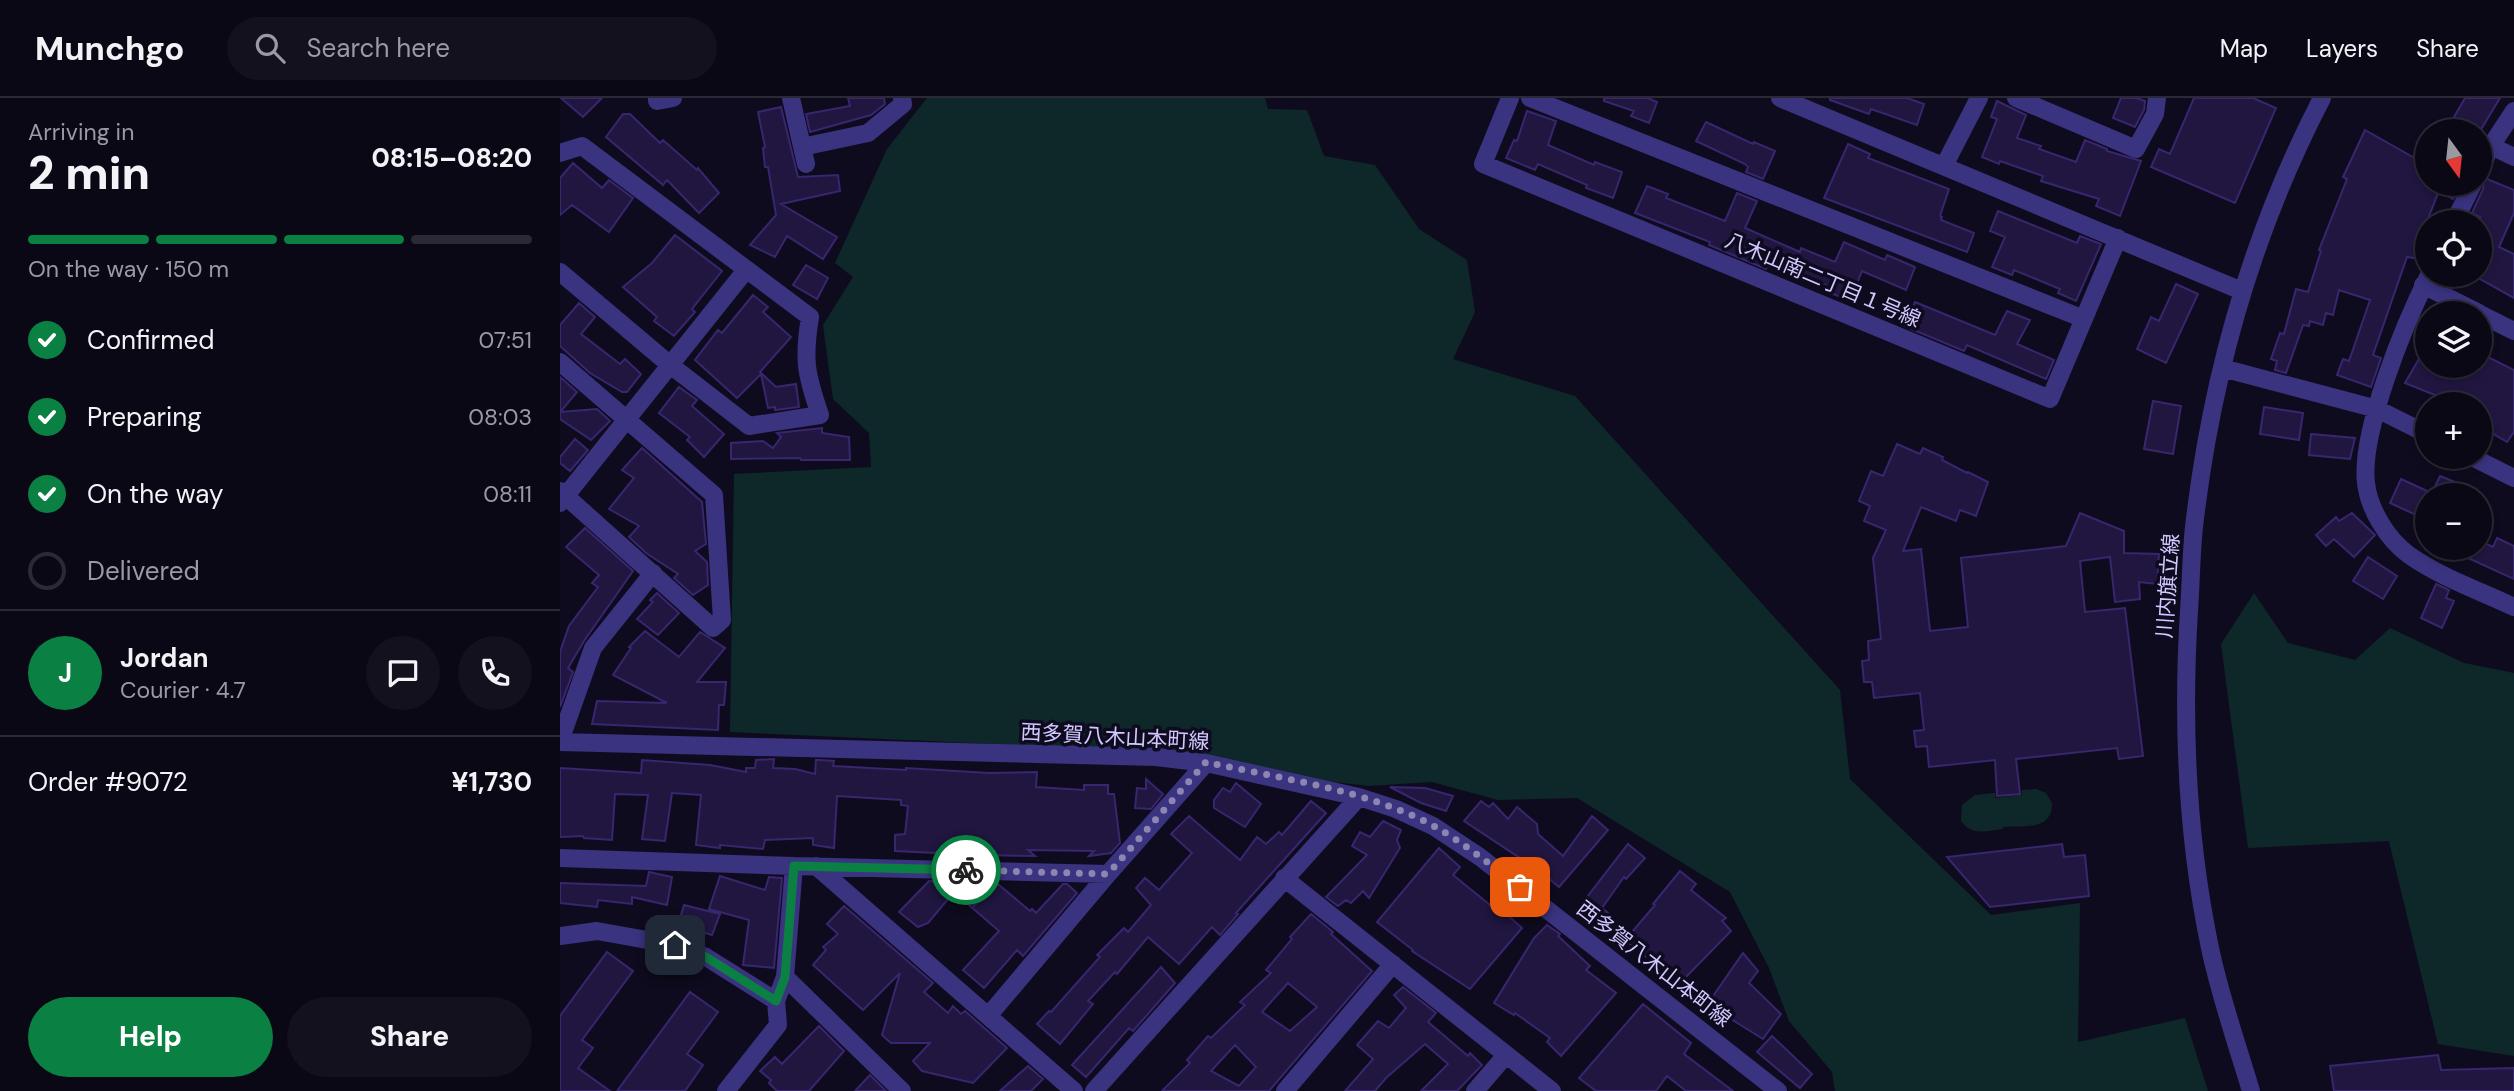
<!DOCTYPE html>
<html lang="en">
<head>
<meta charset="utf-8">
<style>
  :root { --surface:#0b0816; --page:#14111f; --text:#f1f3f6; --muted:#9a9aa1; --line:#2b2935; --accent:#0b8043 }
  body { margin:0; font-family:"DM Sans","Noto Sans JP",sans-serif; background:var(--page); color:var(--text); height:100vh; display:flex; flex-direction:column; font-size:26px; white-space:nowrap }
  * { box-sizing:border-box; margin:0 }
  p { font-size:23px; color:var(--muted) }
  .icon { flex:none; width:38px; height:38px; fill:none; stroke:currentColor; stroke-width:2; stroke-linecap:round; stroke-linejoin:round }
  .map { position:relative; flex:1; overflow:hidden }
  .drawer { display:flex; flex-direction:column; background:var(--surface); width:560px }
  .drawer>* { flex:none }
  .needle { width:46px; rotate:165deg }
  .buttons { position:absolute; left:1855px; top:21px; display:grid; gap:14px }
  .buttons a { display:grid; place-items:center; width:77px; height:77px; border-radius:50%; background:var(--surface); box-shadow:0 4px 10px #0003,0 0 0 2px var(--line); font-size:35px }
  .pin { position:absolute; display:grid; place-items:center; width:60px; height:60px; color:#fff; margin:-30px; border-radius:14px; box-shadow:0 4px 10px #0006 }
  .courier { position:absolute; display:grid; place-items:center; width:70px; height:70px; margin:-35px; border:5px solid #0b8043; border-radius:50%; background:#fff; color:#222; box-shadow:0 2px 9px #0007 }
  .summary em { font-style:normal; font-weight:800 }
  .summary div { display:flex; flex-direction:column-reverse }
  .summary { display:flex; align-items:center; justify-content:space-between; height:119px; padding:0 28px }
  h1 { font-size:46px; font-weight:800; line-height:52px }
  .bar { display:grid; grid-template-columns:repeat(4,1fr); gap:10px 7px; align-content:center; height:84px; padding:0 28px }
  .bar i { height:9px; border-radius:5px; background:var(--line) }
  .bar .selected { background:var(--accent) }
  .bar p { grid-column:span 4 }
  .line { display:flex; align-items:center; gap:18px; padding:0 28px; border-top:2px solid var(--line) }
  .line div { flex:1 }
  .round { display:grid; place-items:center; flex:none; width:74px; height:74px; border-radius:37px; background:var(--page) }
  ol { padding:0 28px; list-style:none }
  li { display:flex; align-items:center; gap:21px; height:77px }
  li p { margin-inline-start:auto }
  li .icon { padding:7px; border-radius:50%; background:var(--accent); color:#fff; stroke-width:4 }
  li:last-child { color:var(--muted) }
  li i { width:38px; height:38px; border:4px solid var(--line); border-radius:50% }
  .button { display:flex; gap:14px; margin-top:auto; padding:14px 28px }
  .button a { flex:1; height:80px; border-radius:42px; background:var(--accent); color:#fff; font-size:28px; font-weight:800; line-height:80px; text-align:center }
  .button a+a { background:var(--page); color:var(--text) }
  header { display:flex; align-items:center; gap:42px; box-sizing:border-box; height:98px; padding:0 35px; background:var(--surface); border-bottom:2px solid var(--line) }
  header strong { font-size:33px }
  nav { display:flex; gap:38px; margin-inline-start:auto; font-size:24px }
  .search { width:490px; height:63px; background:var(--page); display:flex; align-items:center; gap:18px; box-sizing:border-box; padding:0 24px; border-radius:38px; color:var(--muted); font-size:26px }
  main { display:flex; flex:1; min-height:0 }
  .map>svg:first-child { display:block }
</style>
</head>
<body>
<header>
<strong>Munchgo</strong>
<div class="search"><svg class="icon" aria-label="search" viewBox="0 0 24 24"><circle cx="10" cy="10" r="6"/><path d="M15 15l6 6"/></svg>Search here</div>
<nav><a>Map</a><a>Layers</a><a>Share</a></nav>
</header>
<main>
<section class="drawer">
<div class="summary"><div><h1>2 min</h1><p>Arriving in</p></div><em>08:15–08:20</em></div>
<div class="bar"><i class="selected"></i><i class="selected"></i><i class="selected"></i><i></i><p>On the way · 150 m</p></div>
<ol>
<li><svg class="icon" aria-label="check" viewBox="0 0 24 24"><path d="M5 12l5 5 9-10"/></svg>Confirmed<p>07:51</p></li>
<li><svg class="icon" aria-label="check" viewBox="0 0 24 24"><path d="M5 12l5 5 9-10"/></svg>Preparing<p>08:03</p></li>
<li><svg class="icon" aria-label="check" viewBox="0 0 24 24"><path d="M5 12l5 5 9-10"/></svg>On the way<p>08:11</p></li>
<li><i></i>Delivered</li>
</ol>
<div class="line" style="height:126px"><b class="round" style="background:var(--accent);color:#fff">J</b><div><b>Jordan</b><p>Courier · 4.7</p></div><a class="round"><svg class="icon" aria-label="chat" viewBox="0 0 24 24"><path d="M4 5h16v11H9l-5 4z"/></svg></a><a class="round"><svg class="icon" aria-label="phone" viewBox="0 0 24 24"><path d="M5 4h4l2 5-3 2q2 4 5 5l2-3 5 2v4C11 20 4 13 5 4z"/></svg></a></div>
<div class="line" style="height:91px"><div>Order #9072</div><b>¥1,730</b></div>
<div class="button"><a>Help</a><a>Share</a></div>
</section>
<div class="map">
<svg width="1954" height="993" viewBox="0 0 1954 993">
  <rect width="100%" height="100%" fill="#0f0b1e"/>
  <path fill="#0e2829" d="M367,0H705L708,11L747,12L764,58L815,67L859,131L907,162L915,214L893,261L1015,298L1280,592L1290,681L1431,817L1520,805L1518,944L1625,920L1648,993H1275L1272,974L1229,923L1209,870L1170,794L1017,700L938,702L872,684L809,688L739,680L635,655L170,634L174,376L311,369L309,335L273,301L263,227L293,179L275,165L327,51Z
    M1694,495L1728,545L1795,562L1830,530L1904,565L1954,575V958L1878,946L1829,743L1688,750L1661,546Z
    M1476,691L1486,695L1492,705C1493,734 1461,727 1443,729V731C1426,733 1412,738 1401,723L1402,707L1415,697L1435,695V700L1462,697V692Z"/>
  <path fill="#201640" stroke="#38266e" stroke-width="2" fill-rule="evenodd" d="M1,0H42L23,19Z
    M288,0H324L325,6L311,17L250,34L246,16L290,8Z
    M1044,0H1088L1097,4L1089,25L1071,18L1074,13L1044,3Z
    M1270,0H1347L1364,6L1357,27L1311,11L1309,16L1270,2Z
    M1561,0H1577L1585,3L1584,12L1575,29L1553,20Z
    M1634,0H1693L1716,10L1675,105L1591,69L1599,51L1610,56Z
    M1905,0H1940L1920,33H1886Z
    M1437,3L1466,17L1457,40L1481,48L1479,51L1516,64L1525,42L1547,51V53L1581,63L1560,118L1536,108L1539,101L1481,83L1483,78L1440,63L1439,66L1422,59L1437,21L1431,19Z
    M221,9L238,79L278,77L280,93L221,106L277,139L263,161L227,138L215,159L190,147L216,117L208,69H205L203,50L205,49L198,14Z
    M967,13L996,23L988,47L1034,67L1035,64L1062,74L1053,100L1026,90L1027,87L978,66L975,72L946,60L954,42L957,43Z
    M63,16H70L100,45L103,42L137,72L138,70L159,95L139,115L107,82L103,87L46,39Z
    M1146,24L1193,46L1194,44L1215,53L1203,81L1186,74L1188,69L1185,66L1136,43Z
    M1805,32L1867,67V86H1900L1893,101L1879,93L1861,138L1867,139L1859,161L1847,159L1813,257L1821,260L1811,289L1777,277L1783,261L1789,263L1810,202L1779,192L1773,217L1766,215L1763,227L1750,223L1749,228L1743,227L1726,275L1715,272L1717,263L1711,261L1720,235L1724,236L1736,191L1748,194L1761,153L1759,152L1787,81L1783,79Z
    M1288,46L1310,56L1308,60L1389,91L1380,118L1382,119L1381,122L1414,135L1407,154L1264,100Z
    M13,65L42,90L49,82L73,100L49,134L12,107L0,117V80Z
    M1927,81L1954,92V115L1939,149L1954,156V200L1920,181V119L1912,115L1923,91L1924,83Z
    M1087,88L1108,96L1106,100L1165,123L1177,95L1197,103L1185,130L1240,154L1241,150L1275,164L1284,144L1325,162L1327,157L1355,169L1346,192L1302,173L1290,203L1266,193L1268,188L1209,165L1206,171L1149,147L1150,144L1075,115Z
    M1438,113L1517,145L1520,138L1541,146L1516,203L1498,195L1500,191L1454,172L1452,177L1432,169L1445,139L1430,133Z
    M115,137L162,173L132,211L135,214L114,238L94,223L97,219L63,189L92,165Z
    M246,167L268,180L257,201L233,187Z
    M1616,186L1638,196L1606,265L1577,251L1591,219L1599,223Z
    M193,197L208,209L203,214L231,239L200,274L216,289L236,286L239,309L215,312V309L208,310L201,276L177,300L135,262L158,232L162,235Z
    M1355,204L1435,237L1447,213L1470,222L1457,246L1494,262L1486,281L1407,247L1404,253L1344,228Z
    M19,205L35,219L21,236L60,266L65,261L81,276L67,294H62L30,275L0,248V227Z
    M1867,247V268H1920V255L1954,272V334L1947,344L1920,328V306H1882L1885,301L1845,285Z
    M0,279L17,294L0,314L37,311L50,323L31,342L0,321Z
    M119,289L137,302L132,308L164,336L144,359L127,342L130,339L99,315Z
    M1593,303L1621,308L1613,356L1584,351Z
    M1704,309L1743,315L1739,342L1700,336Z
    M262,330V335L289,339L290,362H241L240,360L171,361V345L203,343L213,350L221,339L217,335Z
    M1751,336L1795,340L1790,361L1749,357Z
    M15,341L28,352L10,373L0,365V359Z
    M1337,346L1360,356L1363,350L1383,359L1382,362L1407,375L1408,374L1428,384L1416,418L1400,412L1396,423L1361,409L1343,453L1361,451L1370,533L1408,529L1401,460L1506,448L1520,415L1564,433V455L1599,456L1597,486L1579,484L1580,501L1555,504L1550,459L1520,463L1525,514L1565,510L1583,658L1559,661L1557,650L1456,661L1460,696L1437,698L1435,662L1369,669L1367,648L1356,649L1354,633L1364,632L1360,595L1314,600L1312,584H1304L1302,563L1309,562L1308,543L1321,541L1313,460L1326,432L1304,423L1310,408L1299,403L1311,373L1323,378Z
    M82,350L142,404L146,446L135,453L147,464L148,487L133,497L114,480L118,476L86,455L69,439L79,428L49,411L74,380L62,372Z
    M1880,378L1900,386L1895,397H1871Z
    M1841,381L1867,393V422L1830,405Z
    M1792,415L1815,437L1794,459L1774,441L1766,448L1756,437L1776,419L1779,423Z
    M25,430L73,473L24,543L8,570L13,574L0,609V554L9,528L38,489L32,485L39,477L6,449Z
    M1937,440L1954,448V481L1886,450H1920V443L1933,449Z
    M1808,459L1837,478L1823,501L1793,483Z
    M1876,486L1889,492L1886,500L1894,503L1882,530L1861,520Z
    M97,495L119,515L98,537L77,521L93,504L90,502Z
    M85,533L119,559L140,534L165,550L137,584H166L164,607H159L158,632L32,626L37,603L107,605L53,577L71,550L69,549Z
    M214,661L213,670L235,671L255,676L256,662H259L274,663L273,668L346,672V670L429,675L477,674L476,689L524,692V687H548V696H554L560,745L551,755L529,758L534,753L468,752L475,758L419,757V760L381,757L384,760H376V755L335,753V737L345,736L348,708L341,707V702L277,698L274,750L253,747V740L205,742L203,751L160,747V750L136,747L141,697L112,695L105,743L82,741L88,697L55,696L52,742L24,740L23,738L0,739V670L81,675L82,662L150,667L186,674V670H195L196,662Z
    M586,681L603,696L591,711L575,710L577,690L586,691Z
    M676,685L701,706L685,729L654,710V702L663,690L670,694Z
    M830,689L865,690L893,698L886,713L861,705Z
    M751,703L766,715L676,815L678,816L660,837L652,829L619,866L588,839L557,876L555,874L528,903L533,906L500,946L477,926L489,913L491,914L540,859L537,857L564,830L568,834L591,807L576,790L585,780L599,792L632,755L611,736L629,718L680,762L697,739L706,746L719,734L722,737Z
    M921,703L929,709L933,705L948,721L957,709L977,726L978,736L1003,758L1032,718L1048,732L999,789L981,774L904,723Z
    M823,723L841,732L837,742L840,750L809,800L803,793L791,805L786,802L778,808L766,799L807,757L792,748L800,734L810,739Z
    M1068,746L1085,760L1066,781L1064,779L1042,810L1048,815L1037,829L1017,812Z
    M1502,746L1504,759L1525,757L1529,798L1430,809L1387,759Z
    M879,750L900,769L893,777L930,807L933,804L962,830L910,891L852,853L853,852L817,824Z
    M1120,773L1136,786L1131,792L1166,820L1162,823L1171,833L1120,885L1089,854L1086,859L1065,842L1095,807L1093,806Z
    M89,774L112,779L107,807L72,799V806L38,802L37,809L0,805V785L86,788Z
    M160,778L205,792L209,779L222,780L214,870L183,867L189,822L149,811Z
    M369,783L408,784L416,792L414,808L438,786L470,813L472,811L476,815L503,786H507L517,795L463,858L457,852L424,890L403,872L439,833L394,794L368,825L358,829L339,814Z
    M124,807L160,816L152,837L118,827Z
    M284,808L373,885L364,894L388,915L393,908L401,916L405,913L447,950L413,985L362,973L353,963L370,945H331L322,937L340,875L303,912L253,867L266,852L263,849L278,836L267,826Z
    M751,816L773,834L771,836L812,873L709,993H602L630,965L627,962L648,938L651,940L685,907L680,904L711,875L706,872L732,841L730,839ZM728,885L757,909L730,933L702,914ZM675,947L696,969L679,988L651,973Z
    M987,827L1000,836L998,838L1030,868L1026,872L1056,895L1001,958L987,944L990,940L955,915L954,917L934,905L974,840Z
    M47,854L73,873L22,942L33,950L18,970L50,993H0V918Z
    M1183,855L1198,873L1189,885L1221,916L1203,941L1166,918L1154,919L1144,911Z
    M601,869L615,885L573,933L569,930L526,979L512,967Z
    M843,889L876,915L868,924L908,958L910,955L922,967L897,993H861L888,966L865,946L826,980L815,993H785L813,961L797,947L818,923L829,930L846,910L834,897Z
    M130,894L158,914L127,956L143,967L125,993H57Z
    M1083,906L1131,945L1124,956L1173,993H1126L1107,978L1096,993H1036L1019,980Z
    M259,928L284,953L249,993H217L209,985L211,982L200,973L215,959L222,966Z
    M1212,938L1252,976L1240,990L1197,954Z
    M1878,957L1881,972L1954,970V993H1774L1770,968Z
    M468,968L483,981L471,993H440Z
    M310,977L326,993H295Z"/>
  <g fill="none" stroke-linecap="round" stroke-linejoin="round">
    <path stroke="#3a3380" stroke-width="18" d="M97,0V3L113,0
      M231,0L246,66
      M950,0L923,66L1490,301L1558,140
      M970,0L1524,221
      M1220,0L1682,193
      M1456,0L1576,51L1595,16L1597,0
      M1931,48L1954,59
      M242,49L308,35L343,6L342,0
      M0,55L22,48L250,219C243,262 246,276 260,317L189,328L109,266L0,174
      M1384,68L1419,0
      M1920,72L1931,48L1954,13
      M1894,124L1913,86
      M1869,177C1845,225 1800,333 1806,385C1809,411 1827,441 1849,457C1880,479 1920,493 1954,509
      M1863,187L1919,215
      M1920,216L1954,233
      M0,264L154,397L162,522L153,530L0,393
      M1662,270L1817,311L1867,336
      M1912,359L1954,380
      M0,405L186,172
      M0,643L33,550L93,475
      M0,644L596,659L646,665L799,699L836,711L873,728L920,759L1218,993
      M0,760L234,768
      M256,768L514,993
      M724,780L992,993
      M0,838L37,833L115,847L146,859L216,903
      M225,879L342,993
      M429,917L548,776L646,665
      M166,993L218,927L216,903L225,879L234,768L548,776
      M534,993L799,699
      M725,993L833,866
      M915,993L946,957
      M1691,993C1677,946 1660,898 1650,850C1627,740 1622,626 1629,513C1631,485 1631,457 1634,429C1651,280 1693,133 1762,0"/>
  </g>
  <g fill="none" stroke-linecap="round" stroke-linejoin="round">
    <path stroke="#8d86b0" stroke-width="7" stroke-dasharray="0 12.6" d="M406,772L548,776L646,664C721,681 804,691 872,727C903,744 932,768 960,789"/>
    <path stroke="#0b8043" stroke-width="9" d="M115,847L146,859L216,903L225,879L234,768L406,772"/>
  </g>
  <g text-anchor="middle" stroke-width="7" stroke-linejoin="round" paint-order="stroke">
    <g font-size="21" fill="#d1c8ff" stroke="#0f0b1e">
      <text transform="translate(1263 182) rotate(23)" y="7">八木山南二丁目１号線</text>
      <text transform="translate(1608 488) rotate(-86)" y="7">川内旗立線</text>
      <text transform="translate(555 639) rotate(3)" y="7">西多賀八木山本町線</text>
      <text transform="translate(1094 866) rotate(38)" y="7">西多賀八木山本町線</text>
    </g>
  </g>
</svg>
<div class="buttons">
<a><svg class="needle" viewBox="-14 -14 28 28"><path d="M0-13l5 13h-10z" fill="#e53935"/><path d="M0 13l5-13h-10z" fill="#9a9aa1"/></svg></a>
<a><svg class="icon" aria-label="locate" viewBox="0 0 24 24"><circle cx="12" cy="12" r="6"/><path d="M12 2v4M12 18v4M2 12h4M18 12h4"/></svg></a>
<a><svg class="icon" aria-label="layers" viewBox="0 0 24 24"><path d="M12 4l9 5-9 5-9-5zM3 14l9 5 9-5"/></svg></a>
<a>+</a>
<a>−</a>
</div>
<div class="pin" style="left:960px;top:789px;background:#ea580c"><svg class="icon" aria-label="bag" viewBox="0 0 24 24"><path d="M5 8h14l-1 12H6zM9 8a3 3 0 0 1 6 0"/></svg></div>
<div class="pin" style="left:115px;top:847px;background:#1f2937"><svg class="icon" aria-label="home" viewBox="0 0 24 24"><path d="M3 11l9-7 9 7M6 9v11h12V9"/></svg></div>
<div class="courier" style="left:406px;top:772px"><svg class="icon" aria-label="bike" viewBox="0 0 24 24"><circle cx="6" cy="16" r="4"/><circle cx="18" cy="16" r="4"/><path d="M6 16l4-8h5l3 8M10 8l3 8H6M13 5h3"/></svg></div>
</div>
</main>
</body>
</html>
